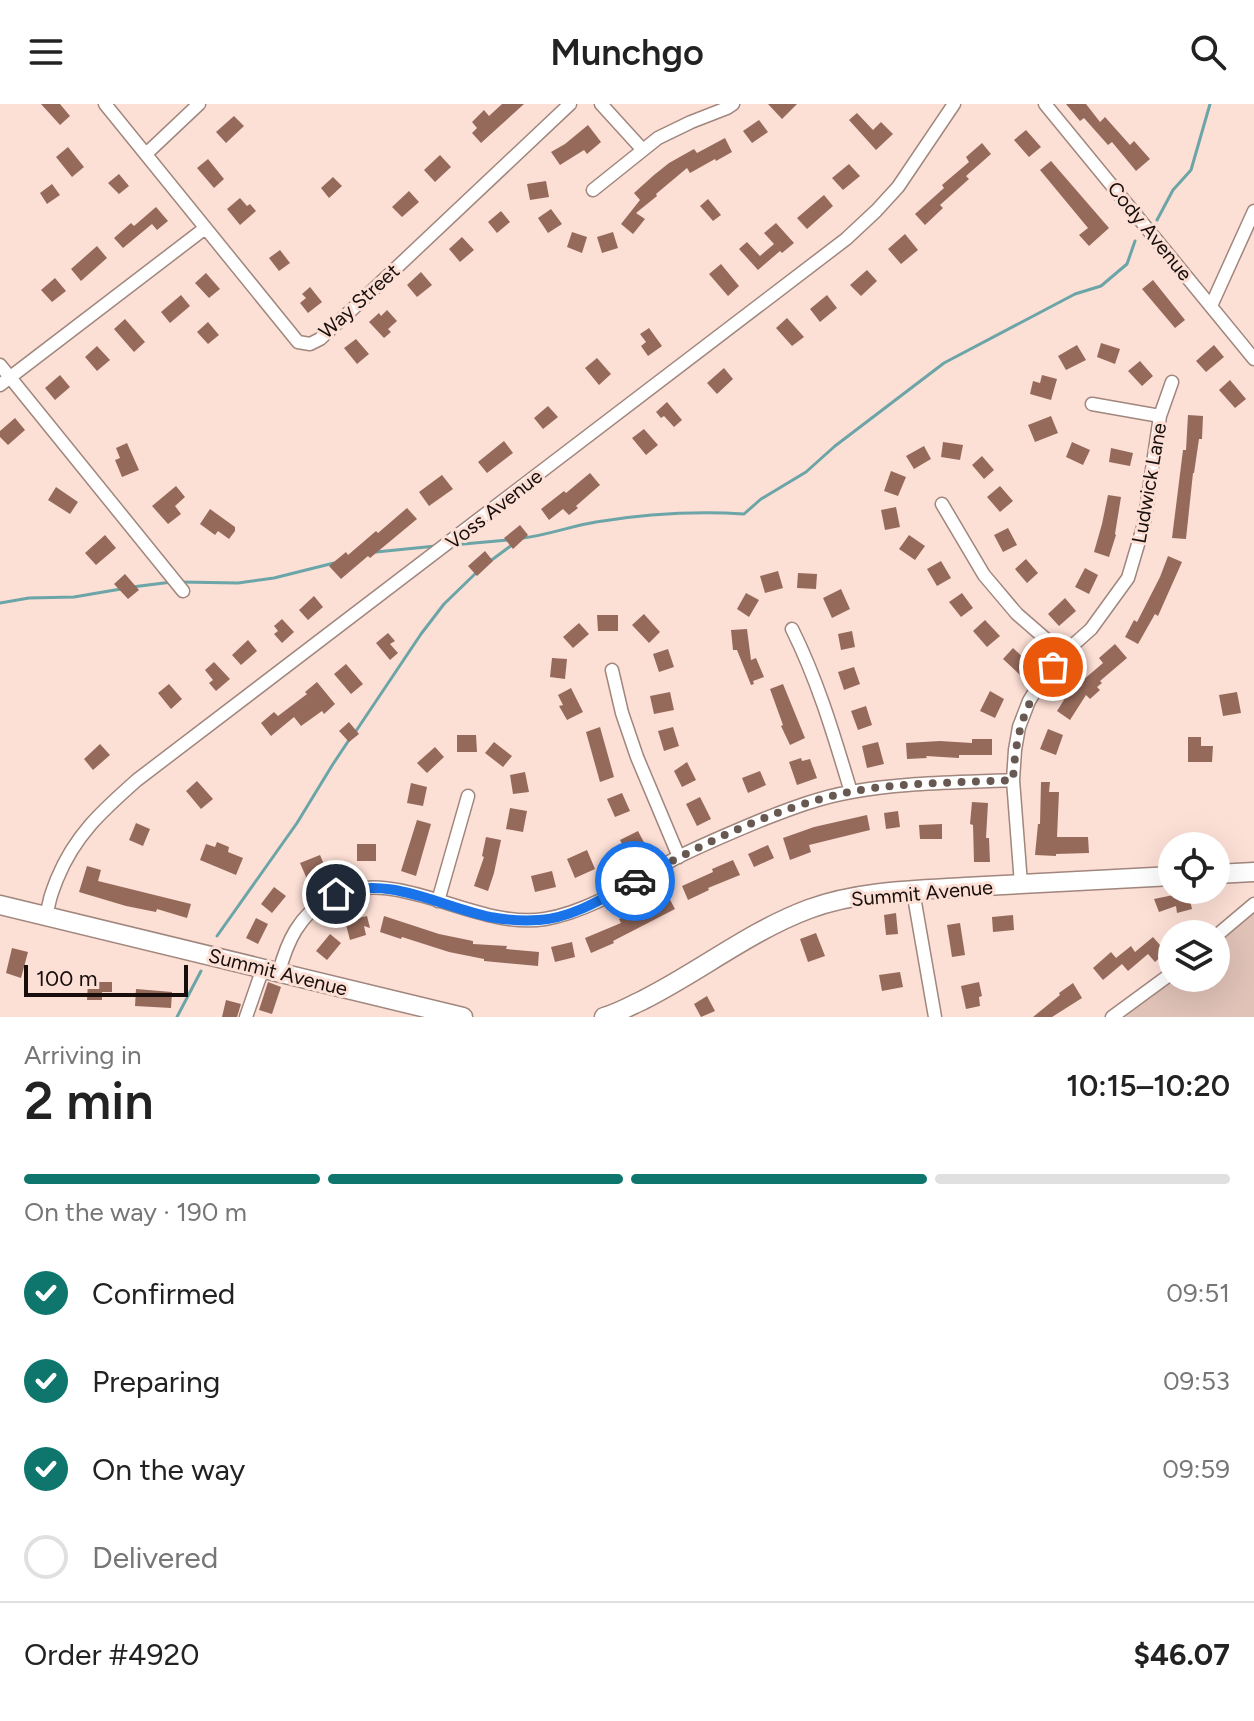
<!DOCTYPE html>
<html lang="en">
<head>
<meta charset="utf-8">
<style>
  :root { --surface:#fff; --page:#f6f6f6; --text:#222; --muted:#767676; --line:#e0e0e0; --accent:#0f766e }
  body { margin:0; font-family:Figtree,sans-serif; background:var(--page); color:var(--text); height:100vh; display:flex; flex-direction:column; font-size:30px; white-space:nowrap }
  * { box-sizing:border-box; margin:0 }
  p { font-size:26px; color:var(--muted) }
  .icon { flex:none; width:44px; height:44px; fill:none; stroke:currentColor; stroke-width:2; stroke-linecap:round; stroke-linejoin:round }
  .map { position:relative; height:913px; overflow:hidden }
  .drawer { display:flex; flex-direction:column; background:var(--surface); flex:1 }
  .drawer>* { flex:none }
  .buttons { position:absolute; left:1158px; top:728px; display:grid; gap:16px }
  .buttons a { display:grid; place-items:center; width:72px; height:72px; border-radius:50%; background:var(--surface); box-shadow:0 8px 32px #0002; font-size:40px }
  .scale { position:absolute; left:24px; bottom:20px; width:164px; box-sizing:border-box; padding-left:8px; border:4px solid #180f0c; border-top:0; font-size:22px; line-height:28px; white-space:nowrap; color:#180f0c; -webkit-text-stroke:6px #fcdfd5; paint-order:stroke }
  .pin { position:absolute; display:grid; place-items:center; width:68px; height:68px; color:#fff; margin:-34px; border:4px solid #fff; border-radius:50%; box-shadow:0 2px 8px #0007 }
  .courier { position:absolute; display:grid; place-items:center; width:80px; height:80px; margin:-40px; border:6px solid #1a73e8; border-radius:50%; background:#fff; color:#222; box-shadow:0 2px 10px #0007 }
  .headline em { font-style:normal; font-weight:600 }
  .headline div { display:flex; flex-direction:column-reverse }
  .headline { display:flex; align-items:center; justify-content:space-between; height:136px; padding:0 24px }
  h1 { font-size:52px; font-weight:600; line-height:60px }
  .bar { display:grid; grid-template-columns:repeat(4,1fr); gap:12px 8px; align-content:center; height:96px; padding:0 24px }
  .bar i { height:10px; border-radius:6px; background:var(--line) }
  .bar .current { background:var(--accent) }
  .bar p { grid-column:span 4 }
  .line { display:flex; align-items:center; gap:20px; padding:0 24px; border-top:2px solid var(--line) }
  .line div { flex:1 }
  ol { padding:0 24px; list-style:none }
  li { display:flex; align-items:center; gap:24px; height:88px }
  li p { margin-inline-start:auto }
  li .icon { padding:8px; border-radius:50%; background:var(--accent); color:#fff; stroke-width:4 }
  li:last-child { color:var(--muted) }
  li i { width:44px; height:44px; border:4px solid var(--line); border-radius:50% }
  header { display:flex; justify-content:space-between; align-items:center; height:104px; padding:0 24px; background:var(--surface); font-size:36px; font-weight:600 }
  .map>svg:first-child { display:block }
</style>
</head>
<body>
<header><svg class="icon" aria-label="menu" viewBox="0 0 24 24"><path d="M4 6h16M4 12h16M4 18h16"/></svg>Munchgo<svg class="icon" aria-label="search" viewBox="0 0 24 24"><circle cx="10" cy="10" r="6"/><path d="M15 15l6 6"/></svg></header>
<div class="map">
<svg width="1254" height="913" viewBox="0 0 1254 913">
  <rect width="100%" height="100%" fill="#fcdfd5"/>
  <path fill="#e0c2b7" d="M1254,809V913H1125L1173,874H1216V840Z"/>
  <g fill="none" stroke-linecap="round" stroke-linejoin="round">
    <path stroke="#6ba5a7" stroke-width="3" d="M1157,116L1173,86L1191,66L1210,0
      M523,434C548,431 571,422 596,418C645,410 694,407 744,410L761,395L806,368L835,342L944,259L1075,190L1101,182L1127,160L1135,137
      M452,441L508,436
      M376,448L436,442
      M489,458L512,441
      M180,478L238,479L274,474L334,459
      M132,483L172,478
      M0,499L29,494L74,493L121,485
      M354,630L421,530L444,500L477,468
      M217,832L297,719L333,660L349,636
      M177,913L201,867"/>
  </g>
  <path fill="#956a5b" d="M41,0H60L70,12L60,21Z
    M502,0H524L481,39L472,29L477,24L472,18L484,6L489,12Z
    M768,0H797L782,15Z
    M1066,0H1086L1100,18L1105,13L1130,41L1134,37L1150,55L1136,67L1112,38L1108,41L1084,14L1080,17Z
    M857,9L873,26L881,18L893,30L876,46L849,16Z
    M234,12L244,22L226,39L216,28Z
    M759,16L768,28L752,39L743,27Z
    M588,21L601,38L587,50L584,46L560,61L551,48L565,40Z
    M1026,26L1041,43L1029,53L1014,36Z
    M725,34L732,48L716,57L715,55L690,69L687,64L656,90L657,92L636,109L645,115L633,130L621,120L640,96L634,89L654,71L669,59L694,45L697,49Z
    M982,39L991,50L966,72L969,75L940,101L943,104L925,121L915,110L944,84L942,81L969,58L966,53Z
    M68,43L84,63L72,73L56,53Z
    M440,51L451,63L435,78L424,66Z
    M208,55L224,75L214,84L197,64Z
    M1051,57L1109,124L1089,142L1079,131L1088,124L1040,66Z
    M849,60L860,72L843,86L832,74Z
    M119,70L129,82L119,90L108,79Z
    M333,73L342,82L329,94L321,84Z
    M546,77L549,93L530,96L527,80Z
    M52,80L60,91L47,100L40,89Z
    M409,87L419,98L402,113L392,103Z
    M824,91L833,102L807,125L797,114Z
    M240,94L247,102L250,100L256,107L240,121L227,105Z
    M708,95L721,111L713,117L700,102Z
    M156,103L168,117L157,126L152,120L123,144L114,134L131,119L134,122Z
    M551,105L562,120L548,129L538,114Z
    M501,107L510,118L497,129L488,118Z
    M776,119L794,139L782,149L780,147L758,166L739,145L747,138L760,152L774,140L764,129Z
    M572,128L587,133L582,149L567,143Z
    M613,128L618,144L602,149L597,133Z
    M905,130L918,146L901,160L888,145Z
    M462,133L474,146L460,158L449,145Z
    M97,142L107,154L81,177L71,165Z
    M280,146L290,159L279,167L269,154Z
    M721,160L739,182L728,192L709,170Z
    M867,166L877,177L861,192L850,181Z
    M421,168L432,181L417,193L407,181Z
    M206,169L220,185L209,194L195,179Z
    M55,174L66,187L52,198L41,186Z
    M1153,176L1185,216L1175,224L1142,185Z
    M310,183L322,198L308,209L300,199L306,194L302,190Z
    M181,191L190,202L170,219L161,208Z
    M827,191L837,204L820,218L810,205Z
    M387,206L397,217L388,225L391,228L384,234L369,218L379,209L381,212Z
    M787,214L804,233L792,242L776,224Z
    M125,215L145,238L134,248L114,225Z
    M208,218L219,231L208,240L197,228Z
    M649,224L662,242L648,252L641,242L646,238L640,230Z
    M356,235L369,250L357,260L344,244Z
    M1101,239L1120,245L1115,260L1097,253Z
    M1077,241L1086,256L1066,266L1058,252Z
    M1214,241L1224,253L1206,268L1196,257Z
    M97,242L110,256L97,267L85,253Z
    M597,254L611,270L599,281L585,264Z
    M1140,257L1153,272L1142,282L1128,267Z
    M724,264L733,275L717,290L707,279Z
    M60,271L70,283L55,296L45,284Z
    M1042,271L1057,275L1051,296L1030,290L1033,277L1040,279Z
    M1230,276L1246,295L1235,304L1219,286Z
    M667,298L682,316L674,323L664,312L661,314L656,308Z
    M548,302L558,313L543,325L534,314Z
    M1188,311L1203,312L1202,335H1199L1194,369H1193L1186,435L1172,434L1183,346H1186Z
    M1051,312L1058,329L1035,338L1028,321Z
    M15,314L25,326L8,341L0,333V327Z
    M644,325L658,341L646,351L632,334Z
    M504,337L513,349L487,369L478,358Z
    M943,338L963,341L960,356L941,353Z
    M1072,338L1090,346L1083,361L1066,353Z
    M127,339L139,366L122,373L115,356L120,354L116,344Z
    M924,342L931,355L914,365L906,352Z
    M1111,344L1133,349L1130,362L1109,358Z
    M982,352L994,366L984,375L972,361Z
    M891,367L906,373L898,392L884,387Z
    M590,369L600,381L576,402L578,404L569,411L563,405L549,416L541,405L564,387L566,389Z
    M442,371L453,385L429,402L419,388Z
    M176,382L185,393L175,402L181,410L168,420L152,402Z
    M1000,382L1013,397L1000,408L987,393Z
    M56,383L78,398L70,410L48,396Z
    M1108,391L1121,393L1115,430L1116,431L1109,453L1094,448L1102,420Z
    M896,403L900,423L885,426L881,406Z
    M407,404L417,415L370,454L368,452L341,475L329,462L346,448L348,451L376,427L378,429Z
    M210,405L235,423V427L229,435L218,427L215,431L200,420Z
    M520,421L528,431L513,445L504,434Z
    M1008,424L1017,441L1003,448L994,431Z
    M105,431L116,444L96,461L85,449Z
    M909,431L925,442L915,456L899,445Z
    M485,447L493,457L477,472L468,462Z
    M1168,452L1182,458L1158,512L1155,510L1138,540L1125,533L1134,516L1137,518L1160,473Z
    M1026,455L1038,469L1027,479L1015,465Z
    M941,457L951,474L937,482L927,465Z
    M1085,464L1098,471L1089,490L1075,483Z
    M778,467L783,484L765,489L760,472Z
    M798,469L817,470L816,485L797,484Z
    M125,470L139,486L128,495L114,480Z
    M841,485L850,505L832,514L823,494Z
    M746,489L759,496L749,513L737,505Z
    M962,489L973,504L961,513L949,498Z
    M314,492L323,503L308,516L299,506Z
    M1065,494L1076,507L1059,522L1048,510Z
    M644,510L660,528L649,539L632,521Z
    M597,511H618V527H598Z
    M282,515L294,528L282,539L274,530L278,527L274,522Z
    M985,516L1000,532L987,543L973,527Z
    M579,519L589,530L573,544L563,533Z
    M747,525L751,556L756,554L764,573L753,577L754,580L751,581L737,546H733L731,526Z
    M852,527L855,543L841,546L838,530Z
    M388,529L395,537L390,540L398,549L390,556L376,539Z
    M248,536L257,547L241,561L232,551Z
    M1115,540L1127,554L1100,577L1102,579L1097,583L1100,586L1090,595L1086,591L1070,616L1057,607L1069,588L1103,559L1099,554Z
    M1013,544L1030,560L1020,571L1003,555Z
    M668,545L674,563L659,568L653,550Z
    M552,554L567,555L565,575L550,573Z
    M214,558L230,575L216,587L209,579L213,576L205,566Z
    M346,560L363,580L351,590L334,570Z
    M854,563L860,580L844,586L838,568Z
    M317,578L335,600L324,610L322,607L301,622L294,613L271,632L261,619L274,608L278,612L307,590L305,588Z
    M169,580L182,595L171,605L158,589Z
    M783,580L805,634L790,641L781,622L783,621L770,585Z
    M571,584L583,608L567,616L559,602L563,601L558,591Z
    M990,587L1004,595L995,614L980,607Z
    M670,588L674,606L654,610L650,592Z
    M1237,588L1241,609L1223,612L1219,591Z
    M866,602L872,621L858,626L851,607Z
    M349,618L359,630L349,638L339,627Z
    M600,623L614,673L600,678L586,628Z
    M673,623L679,642L664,647L658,627Z
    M1048,625L1063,631L1056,651L1040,645Z
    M457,631H476L477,648H457Z
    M1188,633H1201V642H1213L1212,658H1188Z
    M972,635H992V651H959V654L926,652L927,654L907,655L906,639L940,637L972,639Z
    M494,638L512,652L503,663L485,649Z
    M878,638L884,660L867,664L862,642Z
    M100,640L110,651L93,666L84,655Z
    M435,643L444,653L427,669L417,659Z
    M801,654L802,657L810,655L817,674L797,681L789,658Z
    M687,658L696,676L682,683L674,667Z
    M760,667L766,681L748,689L742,674Z
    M525,668L529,688L513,690L510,671Z
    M197,677L213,695L201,705L186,687Z
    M1041,678H1050L1049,688H1059L1057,733H1088L1089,749L1056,750V752L1035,751L1038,720H1040Z
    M411,679L427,683L423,702L407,699Z
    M622,689L630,707L615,713L607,695Z
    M700,693L711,715L697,722L686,700Z
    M972,698L988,699L986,734H989L990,758H974L973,721L970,720Z
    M510,704L527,707L523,728L506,725Z
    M898,707L900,723L886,725L884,709Z
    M867,711L870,726L809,741L811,748L790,756L783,734L814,723Z
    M417,716L431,720L416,772L401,767Z
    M136,719L150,725L143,742L129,736Z
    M942,720V735H920L919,721Z
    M638,727L648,746L630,755L620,736Z
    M486,733L501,736L494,769L488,787L474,782L484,753L482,752Z
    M217,738L229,743L228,748L243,754L236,771L200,756L206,740L215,743Z
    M357,740H376V757H357Z
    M768,741L774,754L754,763L748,750Z
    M587,746L595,765L575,774L567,755Z
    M320,751L327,767L307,775L300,759Z
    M733,756L740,771L708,784L709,786L688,796L682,782L713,768L712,765Z
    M87,762L101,766L98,777L191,800L187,814L157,805L156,808L126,802L79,788Z
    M552,767L556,783L535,788L531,772Z
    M274,783L286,792L272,809L261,800Z
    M1188,788L1192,805L1177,809L1176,802L1159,808L1154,795Z
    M668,792L675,805L613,837L614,839L591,849L585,834L621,819L619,815L638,806L639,808Z
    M896,809L898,830L886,831L884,811Z
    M1013,811L1014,826L993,828L992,813Z
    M367,812L370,824L364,822L366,831L350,836L345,817Z
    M384,812L439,830L473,837V840L507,842L506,845L539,848L538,862L484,857V855L449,848L402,833L401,835L380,828Z
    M256,814L268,820L258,840L246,834Z
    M960,819L965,851L952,853L947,821Z
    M816,829L825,852L808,858L800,835Z
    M330,830L341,839L327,856L316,847Z
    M1153,833L1166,848L1155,858L1148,850L1128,867L1122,860L1103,876L1093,864L1111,848L1116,854L1131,842L1135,848Z
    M572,838L575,853L555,858L551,843Z
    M12,844L28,848L21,874L6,869Z
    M900,868L903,883L882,887L879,871Z
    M88,878H112V888H102V896H87Z
    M268,878L281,883L272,910L259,906Z
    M979,878L982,892L979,893L980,902L966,905L961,882Z
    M1073,879L1082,894L1052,913H1033L1060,891L1059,889Z
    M136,885L172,888L171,904L135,902Z
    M707,892L715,907L701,913L694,900Z
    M226,896L241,900L237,913H222Z"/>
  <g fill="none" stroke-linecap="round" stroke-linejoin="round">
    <defs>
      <path id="street" d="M105,0L298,238L310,240L320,235L359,199L570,0
        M601,0L642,45
        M1045,0L1254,255
        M146,50L199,0
        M593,86L658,34L691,18L727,4L733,0
        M1211,202L1254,107
        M0,261L183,487
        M0,281L204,125
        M1092,300L1160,312
        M942,400L984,471L1017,510L1063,550
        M792,525C818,577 834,632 851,688
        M612,566L622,609L637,653L679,753
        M1021,780L1013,676L1015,646L1019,623L1029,597L1042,576L1063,550L1091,525L1128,474L1144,420L1160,312L1172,278
        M913,787L935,913
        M438,797L468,692
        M47,812C48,798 52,788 57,775C75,731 102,707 137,676L846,135L876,107L898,83L954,0
        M1216,832L1254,800
        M279,868C287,838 299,811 328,795C394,757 474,827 545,815C592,807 634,777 676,754C704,740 735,727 764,715C792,704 821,693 851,688C904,678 960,679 1013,676
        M246,913L263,864
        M1112,913L1172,869"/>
      <path id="secondary" d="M1216,770L1254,768
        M0,801L463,913
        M604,913C618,909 630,902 643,896C699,868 750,827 809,805C858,787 913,786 965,783C1034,779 1103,776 1172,772"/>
    </defs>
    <use href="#street" stroke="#a0867d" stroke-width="15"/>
    <use href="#secondary" stroke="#a0867d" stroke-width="21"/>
    <use href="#street" stroke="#fff" stroke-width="12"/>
    <use href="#secondary" stroke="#fff" stroke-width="18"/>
  </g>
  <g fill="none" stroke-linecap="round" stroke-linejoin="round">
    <path stroke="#685852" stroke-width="8" stroke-dasharray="0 14.4" d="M635,777C700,741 776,703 849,688C900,678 961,679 1013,676C1016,630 1023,600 1053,563"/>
    <path stroke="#1a73e8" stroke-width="10" d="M336,790C390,771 438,802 490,813C506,816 523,817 539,816C573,814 605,793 635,777"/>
  </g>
  <g text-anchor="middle" stroke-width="6" stroke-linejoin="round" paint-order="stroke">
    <g font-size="20" fill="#180f0c" stroke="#fcdfd5">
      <text transform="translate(1150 127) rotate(51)" y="7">Cody Avenue</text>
      <text transform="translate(359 197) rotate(-42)" y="7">Way Street</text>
      <text transform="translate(1149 379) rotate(-80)" y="7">Ludwick Lane</text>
      <text transform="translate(494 405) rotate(-38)" y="7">Voss Avenue</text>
      <text transform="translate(922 789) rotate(-5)" y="7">Summit Avenue</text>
      <text transform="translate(278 868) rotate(14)" y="7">Summit Avenue</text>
    </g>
  </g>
</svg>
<div class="buttons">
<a><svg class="icon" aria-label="locate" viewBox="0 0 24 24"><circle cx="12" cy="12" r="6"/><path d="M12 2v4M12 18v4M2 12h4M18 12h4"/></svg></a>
<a><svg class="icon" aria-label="layers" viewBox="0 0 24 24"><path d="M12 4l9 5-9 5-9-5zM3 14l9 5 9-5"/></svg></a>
</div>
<div class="scale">100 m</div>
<div class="pin" style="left:1053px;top:563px;background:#ea580c"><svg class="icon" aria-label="bag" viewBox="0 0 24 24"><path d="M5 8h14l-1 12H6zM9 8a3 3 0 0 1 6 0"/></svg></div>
<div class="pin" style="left:336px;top:790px;background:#1f2937"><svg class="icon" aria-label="home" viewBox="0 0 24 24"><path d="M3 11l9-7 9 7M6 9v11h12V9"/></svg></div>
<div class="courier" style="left:635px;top:777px"><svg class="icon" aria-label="car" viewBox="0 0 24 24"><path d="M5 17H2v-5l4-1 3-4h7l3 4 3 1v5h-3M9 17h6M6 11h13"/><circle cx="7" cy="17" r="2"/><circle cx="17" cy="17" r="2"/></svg></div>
</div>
<section class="drawer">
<div class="headline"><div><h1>2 min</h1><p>Arriving in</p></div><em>10:15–10:20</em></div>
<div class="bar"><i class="current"></i><i class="current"></i><i class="current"></i><i></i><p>On the way · 190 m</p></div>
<ol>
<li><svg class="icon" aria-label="check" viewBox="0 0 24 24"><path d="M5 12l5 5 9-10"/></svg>Confirmed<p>09:51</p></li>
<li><svg class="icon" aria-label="check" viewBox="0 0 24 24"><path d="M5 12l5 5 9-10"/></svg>Preparing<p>09:53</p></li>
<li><svg class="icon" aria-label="check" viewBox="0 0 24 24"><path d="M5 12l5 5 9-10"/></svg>On the way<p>09:59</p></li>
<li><i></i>Delivered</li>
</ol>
<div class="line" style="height:104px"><div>Order #4920</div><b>$46.07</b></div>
</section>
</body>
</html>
